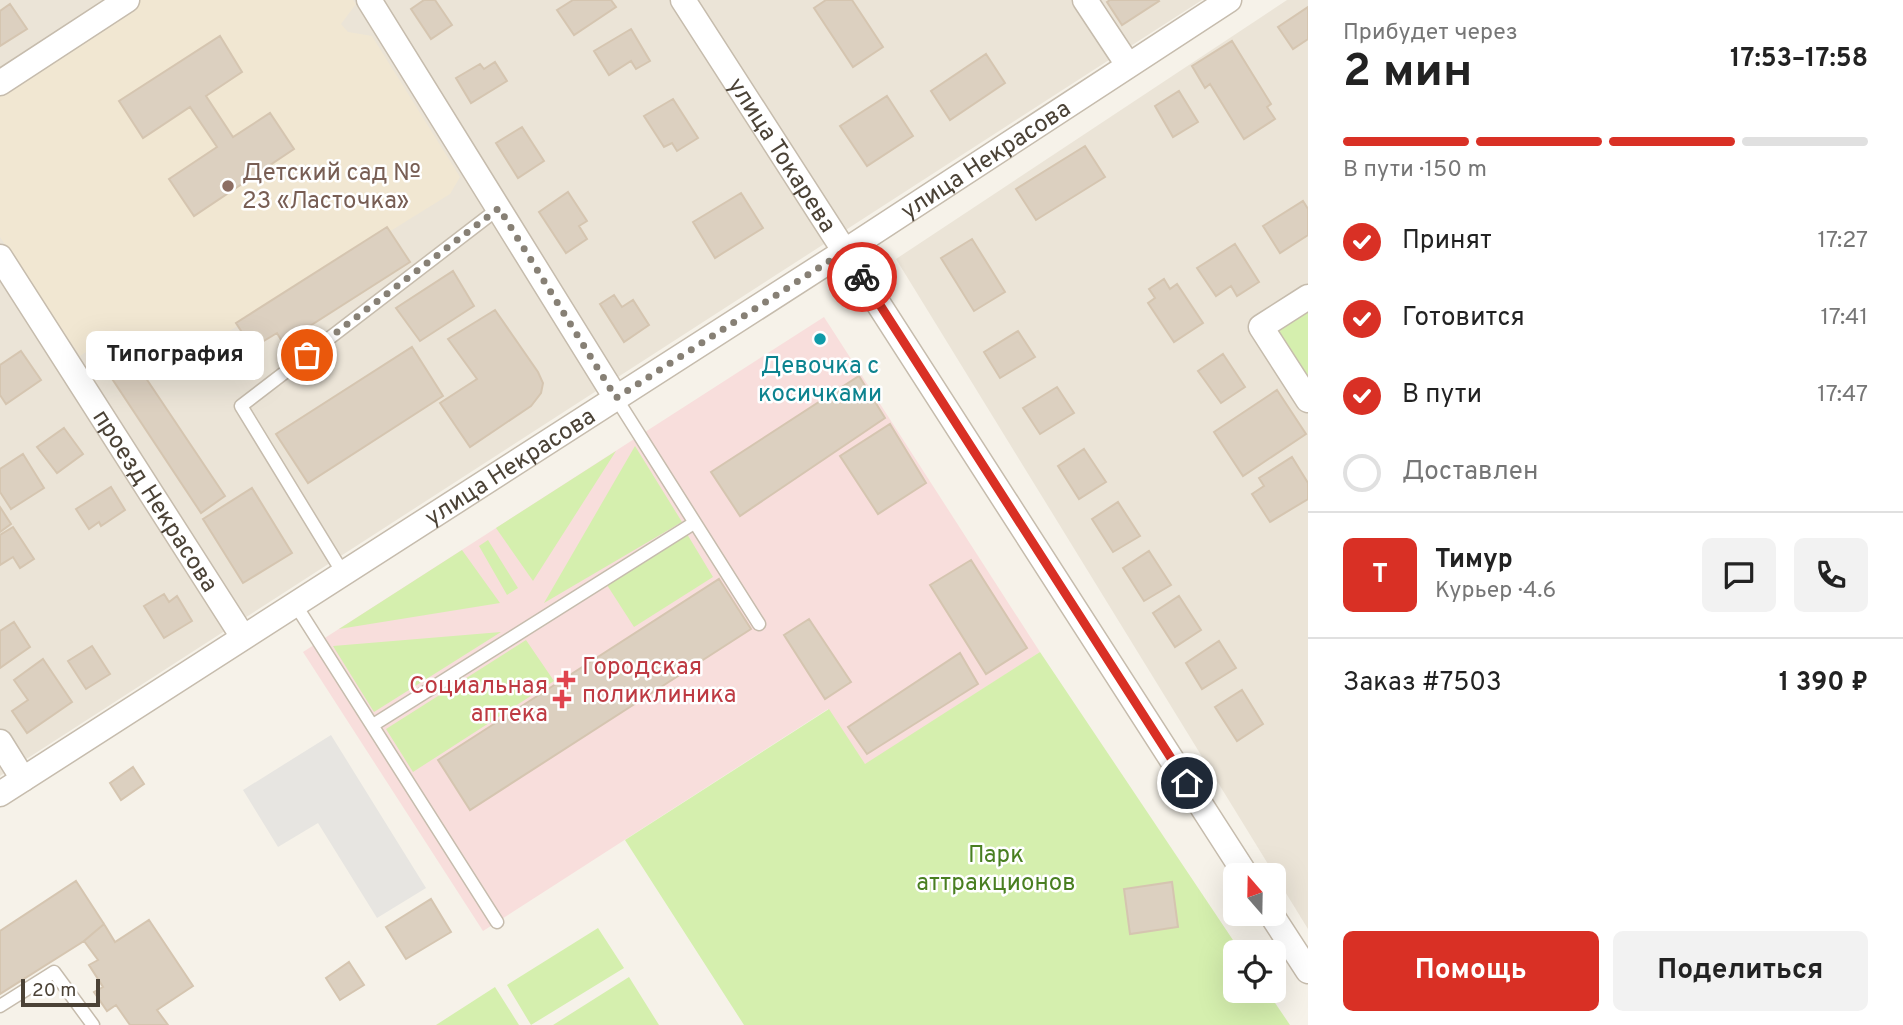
<!DOCTYPE html>
<html lang="ru">
<head>
<meta charset="utf-8">
<style>
  :root { --surface:#fff; --page:#f2f2f2; --text:#222; --muted:#767676; --line:#e0e0e0; --accent:#d93025 }
  body { margin:0; font-family:Overpass,sans-serif; background:var(--page); color:var(--text); height:100vh; display:flex; flex-direction:column; font-size:26px; white-space:nowrap }
  * { box-sizing:border-box; margin:0 }
  p { font-size:23px; color:var(--muted) }
  .icon { flex:none; width:38px; height:38px; fill:none; stroke:currentColor; stroke-width:2; stroke-linecap:round; stroke-linejoin:round }
  .map { position:relative; flex:1; overflow:hidden }
  .side { display:flex; flex-direction:column; background:var(--surface); width:595px }
  .side>* { flex:none }
  .needle { width:46px; rotate:340deg }
  .fabs { position:absolute; left:1223px; top:863px; display:grid; gap:14px }
  .fabs a { display:grid; place-items:center; width:63px; height:63px; border-radius:10px; background:var(--surface); box-shadow:0 7px 28px #0002; font-size:35px }
  .scale { position:absolute; left:21px; bottom:18px; width:79px; box-sizing:border-box; padding-left:7px; border:4px solid #4b4236; border-top:0; font-size:19px; line-height:24px; white-space:nowrap; color:#4b4236; -webkit-text-stroke:5px #fff; paint-order:stroke }
  .pin { position:absolute; display:grid; place-items:center; width:60px; height:60px; color:#fff; margin:-30px; border:4px solid #fff; border-radius:50%; box-shadow:0 2px 7px #0007 }
  .courier { position:absolute; display:grid; place-items:center; width:70px; height:70px; margin:-35px; border:5px solid #d93025; border-radius:50%; background:#fff; color:#222; box-shadow:0 2px 9px #0007 }
  .bubble { position:absolute; height:49px; border-radius:10px; background:var(--surface); box-shadow:0 7px 28px #0002; font-size:23px; font-weight:700; line-height:49px; text-align:center }
  .headline em { font-style:normal; font-weight:700 }
  .headline div { display:flex; flex-direction:column-reverse }
  .headline { display:flex; align-items:center; justify-content:space-between; height:119px; padding:0 35px }
  h1 { font-size:46px; font-weight:700; line-height:52px }
  .bar { display:grid; grid-template-columns:repeat(4,1fr); gap:10px 7px; align-content:center; height:84px; padding:0 35px }
  .bar i { height:9px; border-radius:5px; background:var(--line) }
  .bar .on { background:var(--accent) }
  .bar p { grid-column:span 4 }
  .line { display:flex; align-items:center; gap:18px; padding:0 35px; border-top:2px solid var(--line) }
  .line div { flex:1 }
  .round { display:grid; place-items:center; flex:none; width:74px; height:74px; border-radius:10px; background:var(--page) }
  ol { padding:0 35px; list-style:none }
  li { display:flex; align-items:center; gap:21px; height:77px }
  li p { margin-inline-start:auto }
  li .icon { padding:7px; border-radius:50%; background:var(--accent); color:#fff; stroke-width:4 }
  li:last-child { color:var(--muted) }
  li i { width:38px; height:38px; border:4px solid var(--line); border-radius:50% }
  .action { display:flex; gap:14px; margin-top:auto; padding:14px 35px }
  .action a { flex:1; height:80px; border-radius:10px; background:var(--accent); color:#fff; font-size:28px; font-weight:700; line-height:80px; text-align:center }
  .action a+a { background:var(--page); color:var(--text) }
  main { display:flex; flex:1; min-height:0 }
  .map>svg:first-child { display:block }
</style>
</head>
<body>
<main>
<div class="map">
<svg width="1308" height="1025" viewBox="0 0 1308 1025">
  <rect width="100%" height="100%" fill="#f6f2e9"/>
  <path fill="#ebe4d7" d="M0,0H1202L0,776Z
    M1287,0H1308V929L896,259Z"/>
  <path fill="#f1e7d2" d="M139,0H353L356,4L341,24L348,32L372,36L460,177L450,194L154,378L119,330L80,356L0,237V94Z"/>
  <path fill="#f8dedc" d="M824,317L1040,652L865,765L828,709L483,931L303,652Z"/>
  <path fill="#d5efae" d="M1308,304V377L1275,326Z
    M635,446L682,522L544,603Z
    M616,451L533,581L496,528Z
    M687,534L713,577L634,627L607,585Z
    M488,540L518,588L507,595L479,546Z
    M462,550L500,603L339,629Z
    M501,632L374,712L333,646Z
    M526,640L554,681L413,772L386,729Z
    M1040,652L1241,952H1236V990L1267,991L1290,1025H744L625,840L829,709L865,764Z
    M598,928L624,968L531,1025L507,985Z
    M629,977L659,1025H553Z
    M495,987L519,1025H436Z"/>
  <path fill="#e7e5e1" d="M331,735L426,888L377,918L318,823L278,847L243,790Z"/>
  <path fill="#dcd0c0" stroke="#d5c5b0" stroke-width="2" d="M424,0H435L452,25L431,39L411,9Z
    M573,0H611L616,7L574,35L557,10Z
    M826,0H852L883,47L853,67L814,8Z
    M1110,0H1158L1159,1L1122,25L1107,2Z
    M10,4L27,29L0,46V11Z
    M1308,7V39L1293,49L1278,27Z
    M631,29L650,61L636,69L631,61L609,75L594,51Z
    M220,36L242,72L206,96L233,137L270,113L294,149L194,216L169,179L217,147L190,107L143,138L119,101Z
    M1232,41L1271,104L1267,107L1275,119L1244,139L1210,84L1205,88L1192,66Z
    M986,54L1005,83L950,120L931,91Z
    M495,62L507,81L471,103L456,78L480,64L484,69Z
    M1179,91L1198,122L1173,137L1155,106Z
    M887,96L913,136L867,166L840,126Z
    M673,99L698,138L677,151L672,143L664,147L644,116Z
    M522,127L544,161L518,178L496,143Z
    M1085,146L1105,177L1036,220L1016,189Z
    M568,192L587,221L579,226L587,239L566,253L539,212Z
    M741,193L763,228L715,258L693,222Z
    M1303,201L1308,209V235L1280,253L1263,226Z
    M387,227L410,262L283,343L277,333L252,348L236,323Z
    M972,239L1005,292L974,311L941,258Z
    M1235,244L1259,282L1237,296L1231,286L1216,296L1197,268Z
    M453,271L474,306L420,341L396,308Z
    M1164,279L1170,289L1177,284L1203,323L1174,342L1148,303L1155,298L1149,289Z
    M614,295L622,307L633,300L649,325L624,342L600,304Z
    M495,310L538,372L543,383L541,393L531,406L470,447L440,403L477,379L448,339Z
    M1018,331L1035,357L1000,378L984,352Z
    M119,338L225,496L201,513L95,353Z
    M412,347L443,396L308,483L276,434Z
    M21,351L41,380L6,404L0,395V365Z
    M1223,354L1245,387L1221,403L1198,371Z
    M859,376L885,418L740,516L711,472Z
    M1057,387L1074,413L1040,434L1023,408Z
    M1277,390L1306,434L1243,476L1214,432Z
    M890,424L926,483L878,514L840,456Z
    M64,428L83,454L57,473L37,447Z
    M1084,449L1106,482L1079,499L1058,466Z
    M23,454L44,488L11,509L0,492V469Z
    M1292,457L1308,483V499L1270,522L1252,494L1264,486L1259,478Z
    M111,487L125,510L101,526L99,522L89,529L76,509Z
    M252,488L292,553L243,583L203,519Z
    M1118,502L1140,536L1113,552L1092,519Z
    M0,507L11,524L0,532Z
    M13,527L34,559L20,568L13,557L0,565V535Z
    M1149,551L1171,585L1144,601L1123,568Z
    M971,560L1027,648L986,674L930,585Z
    M719,579L751,629L470,810L438,760Z
    M164,594L169,602L177,596L192,621L164,638L144,606Z
    M1179,596L1201,630L1175,647L1153,613Z
    M809,619L851,682L825,699L784,635Z
    M14,622L30,647L0,668V631Z
    M1219,641L1236,668L1202,689L1186,663Z
    M92,646L110,674L86,689L68,661Z
    M960,653L978,684L867,754L848,727Z
    M43,659L72,702L27,733L12,711L28,700L14,680Z
    M1242,690L1263,724L1237,741L1215,707Z
    M133,767L144,784L121,800L110,783Z
    M76,881L104,924L84,941L0,994V931Z
    M1172,882L1178,927L1130,934L1124,889Z
    M431,899L451,932L406,959L386,927Z
    M149,920L193,986L157,1010L168,1025H130L116,1005L107,1011L94,992L103,987L89,965L98,960L84,941L104,924L115,942Z
    M349,962L364,985L340,1000L326,978Z"/>
  <g fill="none" stroke-linecap="round" stroke-linejoin="round">
    <defs>
      <path id="service" d="M616,398L759,624
        M343,573L241,406L499,208
        M295,604L497,922
        M373,725L694,523
        M0,1006L54,972L93,1025"/>
      <g id="minor">
        <path d="M369,0L616,398"/>
        <path id="s1" d="M683,0L1246,875"/>
        <path d="M1085,0L1128,65"/>
        <path d="M0,83L127,0"/>
        <path id="s2" d="M0,257L243,637"/>
        <path d="M1308,297L1261,327L1308,400"/>
        <path d="M0,742L23,779"/>
        <path id="s3" d="M0,794L845,251L1229,0"/>
        <path d="M1271,914L1308,971"/>
      </g>
    </defs>
    <use href="#service" stroke="#c6bcad" stroke-width="15"/>
    <use href="#minor" stroke="#c6bcad" stroke-width="27"/>
    <use href="#service" stroke="#fff" stroke-width="12"/>
    <use href="#minor" stroke="#fff" stroke-width="24"/>
  </g>
  <g fill="none" stroke-linecap="round" stroke-linejoin="round">
    <path stroke="#878075" stroke-width="7" stroke-dasharray="0 12.6" d="M307,355L499,208L616,398L845,251L862,277"/>
    <path stroke="#d93025" stroke-width="9" d="M862,277L1187,783"/>
  </g>
  <circle fill="#8d6e63" stroke="#fff" stroke-width="2.5" cx="228" cy="186" r="7"/>
  <circle fill="#0f9aa8" stroke="#fff" stroke-width="2.5" cx="820" cy="339" r="7"/>
  <g fill="#e0444e" stroke="#fff" stroke-width="2.5">
    <path d="M562.5 669.5h7v7h7v7h-7v7h-7v-7h-7v-7h7z"/>
    <path d="M558.5 688.5h7v7h7v7h-7v7h-7v-7h-7v-7h7z"/>
  </g>
  <g text-anchor="middle" stroke-width="5" stroke-linejoin="round" paint-order="stroke">
    <g font-size="24" fill="#4b4236" stroke="#fff">
      <text dy="8" stroke="none"><textPath href="#s1" startOffset="184">улица Токарева</textPath></text>
      <text dy="8" stroke="none"><textPath href="#s3" startOffset="1172">улица Некрасова</textPath></text>
      <text dy="8" stroke="none"><textPath href="#s3" startOffset="606">улица Некрасова</textPath></text>
      <text dy="8" stroke="none"><textPath href="#s2" startOffset="289">проезд Некрасова</textPath></text>
    </g>
    <g font-size="24" fill="#785e54" stroke="#fff" text-anchor="start">
      <text x="242" y="180">Детский сад №<tspan x="242" dy="28">23 «Ласточка»</tspan></text>
    </g>
    <g font-size="24" fill="#0d838f" stroke="#fff">
      <text x="820" y="373">Девочка с<tspan x="820" dy="28">косичками</tspan></text>
    </g>
    <g font-size="24" fill="#be3a42" stroke="#fff" text-anchor="start">
      <text x="582" y="674">Городская<tspan x="582" dy="28">поликлиника</tspan></text>
      <text x="548" y="693" text-anchor="end">Социальная<tspan x="548" dy="28">аптека</tspan></text>
    </g>
    <g font-size="24" fill="#497f21" stroke="#fff">
      <text x="996" y="862">Парк<tspan x="996" dy="28">аттракционов</tspan></text>
    </g>
  </g>
</svg>
<div class="fabs">
<a><svg class="needle" viewBox="-14 -14 28 28"><path d="M0-13l5 13h-10z" fill="#e53935"/><path d="M0 13l5-13h-10z" fill="#767676"/></svg></a>
<a><svg class="icon" aria-label="locate" viewBox="0 0 24 24"><circle cx="12" cy="12" r="6"/><path d="M12 2v4M12 18v4M2 12h4M18 12h4"/></svg></a>
</div>
<div class="scale">20 m</div>
<div class="pin" style="left:307px;top:355px;background:#ea580c"><svg class="icon" aria-label="bag" viewBox="0 0 24 24"><path d="M5 8h14l-1 12H6zM9 8a3 3 0 0 1 6 0"/></svg></div>
<div class="pin" style="left:1187px;top:783px;background:#1f2937"><svg class="icon" aria-label="home" viewBox="0 0 24 24"><path d="M3 11l9-7 9 7M6 9v11h12V9"/></svg></div>
<div class="courier" style="left:862px;top:277px"><svg class="icon" aria-label="bike" viewBox="0 0 24 24"><circle cx="6" cy="16" r="4"/><circle cx="18" cy="16" r="4"/><path d="M6 16l4-8h5l3 8M10 8l3 8H6M13 5h3"/></svg></div>
<div class="bubble" style="left:86px;top:331px;width:178px">Типография</div>
</div>
<section class="side">
<div class="headline"><div><h1>2 мин</h1><p>Прибудет через</p></div><em>17:53–17:58</em></div>
<div class="bar"><i class="on"></i><i class="on"></i><i class="on"></i><i></i><p>В пути · 150 m</p></div>
<ol>
<li><svg class="icon" aria-label="check" viewBox="0 0 24 24"><path d="M5 12l5 5 9-10"/></svg>Принят<p>17:27</p></li>
<li><svg class="icon" aria-label="check" viewBox="0 0 24 24"><path d="M5 12l5 5 9-10"/></svg>Готовится<p>17:41</p></li>
<li><svg class="icon" aria-label="check" viewBox="0 0 24 24"><path d="M5 12l5 5 9-10"/></svg>В пути<p>17:47</p></li>
<li><i></i>Доставлен</li>
</ol>
<div class="line" style="height:126px"><b class="round" style="background:var(--accent);color:#fff">Т</b><div><b>Тимур</b><p>Курьер · 4.6</p></div><a class="round"><svg class="icon" aria-label="chat" viewBox="0 0 24 24"><path d="M4 5h16v11H9l-5 4z"/></svg></a><a class="round"><svg class="icon" aria-label="phone" viewBox="0 0 24 24"><path d="M5 4h4l2 5-3 2q2 4 5 5l2-3 5 2v4C11 20 4 13 5 4z"/></svg></a></div>
<div class="line" style="height:91px"><div>Заказ #7503</div><b>1 390 ₽</b></div>
<div class="action"><a>Помощь</a><a>Поделиться</a></div>
</section>
</main>
</body>
</html>
